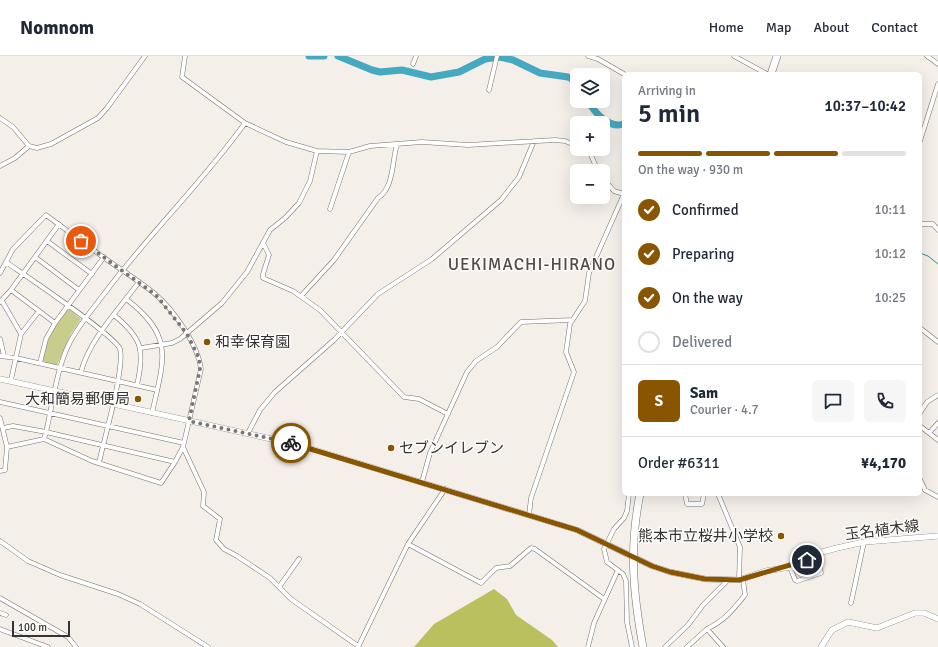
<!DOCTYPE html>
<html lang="en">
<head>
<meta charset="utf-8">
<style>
  :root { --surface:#fff; --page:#f6f6f7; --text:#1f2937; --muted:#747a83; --line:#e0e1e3; --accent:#895501 }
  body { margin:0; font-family:Signika,"Noto Sans JP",sans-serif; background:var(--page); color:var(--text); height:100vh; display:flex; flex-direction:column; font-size:15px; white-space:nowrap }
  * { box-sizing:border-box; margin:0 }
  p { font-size:13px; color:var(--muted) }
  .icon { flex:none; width:22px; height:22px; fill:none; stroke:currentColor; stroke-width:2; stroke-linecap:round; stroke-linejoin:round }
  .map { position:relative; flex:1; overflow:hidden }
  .details { position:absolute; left:622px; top:16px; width:300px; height:424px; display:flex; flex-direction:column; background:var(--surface); border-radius:6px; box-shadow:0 4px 16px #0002 }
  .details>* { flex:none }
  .fabs { position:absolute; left:570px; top:12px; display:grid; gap:8px }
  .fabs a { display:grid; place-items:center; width:40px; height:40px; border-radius:6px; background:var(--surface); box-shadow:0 4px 16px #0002; font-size:20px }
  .scale { position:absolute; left:12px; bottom:10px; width:58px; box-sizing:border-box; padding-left:4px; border:2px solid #363432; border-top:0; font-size:11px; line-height:14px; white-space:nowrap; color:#363432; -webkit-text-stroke:3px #fefdfc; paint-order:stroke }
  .pin { position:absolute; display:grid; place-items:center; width:34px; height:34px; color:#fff; margin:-17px; border:2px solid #fff; border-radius:50%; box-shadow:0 1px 4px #0007 }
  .courier { position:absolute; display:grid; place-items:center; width:40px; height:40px; margin:-20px; border:3px solid #895501; border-radius:50%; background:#fff; color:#222; box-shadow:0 1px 5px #0007 }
  .summary em { font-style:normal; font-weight:600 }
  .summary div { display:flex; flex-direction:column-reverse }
  .summary { display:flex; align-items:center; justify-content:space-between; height:68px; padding:0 16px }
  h1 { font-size:26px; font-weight:600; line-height:30px }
  .bar { display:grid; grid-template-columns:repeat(4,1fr); gap:6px 4px; align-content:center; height:48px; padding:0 16px }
  .bar i { height:5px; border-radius:3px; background:var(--line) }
  .bar .active { background:var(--accent) }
  .bar p { grid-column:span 4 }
  .line { display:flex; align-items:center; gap:10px; padding:0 16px; border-top:1px solid var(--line) }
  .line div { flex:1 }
  .round { display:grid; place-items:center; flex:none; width:42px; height:42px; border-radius:6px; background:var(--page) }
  ol { padding:0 16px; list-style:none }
  li { display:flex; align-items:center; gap:12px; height:44px }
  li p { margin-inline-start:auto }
  li .icon { padding:4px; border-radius:50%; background:var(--accent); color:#fff; stroke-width:4 }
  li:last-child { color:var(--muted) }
  li i { width:22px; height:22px; border:2px solid var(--line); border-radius:50% }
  header { display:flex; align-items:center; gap:24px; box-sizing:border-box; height:56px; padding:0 20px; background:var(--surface); border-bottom:1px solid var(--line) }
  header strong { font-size:19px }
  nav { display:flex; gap:22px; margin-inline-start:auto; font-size:14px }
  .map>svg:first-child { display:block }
</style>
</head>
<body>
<header>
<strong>Nomnom</strong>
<nav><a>Home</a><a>Map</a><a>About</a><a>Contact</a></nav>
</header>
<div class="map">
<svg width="938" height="591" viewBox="0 0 938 591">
  <rect width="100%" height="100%" fill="#f5efea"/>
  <path fill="#c8cd8c" d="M68,252L81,263L71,278L57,309L42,306L47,283Z"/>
  <path fill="#bbc05e" d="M494,533L507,543L516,559L552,584L558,591H414L434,568Z"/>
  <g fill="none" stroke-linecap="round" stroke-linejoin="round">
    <path stroke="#408696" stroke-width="1" d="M920,197L928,200L938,208"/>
    <path stroke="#44a9c1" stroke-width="7" d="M309,0H324
      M338,0L372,14L380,16L402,14L431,21L459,16L485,3L500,1L513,4L540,17L568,21L577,26
      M588,45C595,57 609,73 624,68"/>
    <defs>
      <path id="minor" d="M185,0L182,21L245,67L286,86L317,95L349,96L370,90L422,86L468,89L555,84L565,85L577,90
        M588,0L598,3L624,18
        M734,0L767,18
        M927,0L938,8
        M413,8L416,0
        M489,34L497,0
        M0,62L13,71L29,90L37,92L51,88L98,62L107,52L145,0
        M920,85L938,28
        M582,93L590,97L598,115
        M0,110L15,102L29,90
        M603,122L614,135L624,138
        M330,153L349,96
        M920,168H933L938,174
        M47,185L92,218
        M263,187L269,199L263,218V222L293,235L320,254L404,341L419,343L448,358
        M35,201L79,234
        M0,217L6,206
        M11,234L55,267
        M301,240L334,204L378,142C394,132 392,105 397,88
        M126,243C175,280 164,303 152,357
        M2,245L21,278L11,324
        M0,246L11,234L59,168
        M114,259C142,282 145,294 137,329
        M920,272L938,286
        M21,278L39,255
        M0,283L4,300
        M141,292L172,287L180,283L222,247L247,216L270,174L285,162L299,147L310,125L317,95
        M0,300L16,302L157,334
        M40,307L46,283L55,267L104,201
        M81,316C89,284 119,253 139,226
        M0,346L184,387
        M920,357L927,346L938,339
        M0,362L7,391L5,414L0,415
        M920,370L938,384
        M3,372L13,370L46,376L44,383L7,391
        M248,377L260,354L275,336L334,284L378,238L432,203L501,144L519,121L534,85
        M929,377L938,367
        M44,383L92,405L161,427L175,406
        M183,391L204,436L203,450L220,463L216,484L224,493L237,500L270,522L291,543L358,590
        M99,407C104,383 125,312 120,293C116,280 23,218 6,206L13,193L46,159C65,173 84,187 103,201C120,213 139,225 155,238C174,254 198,289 201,313L183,391L175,406L46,376C52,351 57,311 69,288C78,270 92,254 104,238C148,179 202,127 245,67
        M920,423L925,434L938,441
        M422,426L430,397L467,316L476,305L497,291L521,266L572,264
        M629,438L627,455L624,462L614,473L604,493L607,506L623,518L626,525L627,566L632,591
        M685,438L687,448H702L704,438
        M718,438L740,491L739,524
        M529,459L531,442L574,316L566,296L570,268L585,245L589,217L624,138
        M0,485L28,505L60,519L118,538L140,548L208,591
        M408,488L481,527L496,512L510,510L531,492L535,493L604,543
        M790,511L795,524L797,525L821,517L819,503
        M279,531L299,503
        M0,542L68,581L76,591
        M851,547L864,486
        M0,557L6,559
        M0,573L48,591
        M707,573C725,564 732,555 745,539L743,523
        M358,591L408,488L445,433
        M588,591L594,567L618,514
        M665,591L688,569L703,549L727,525
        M687,591L707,573L723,591"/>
      <path id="secondary" d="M0,323L299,389L577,474L652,510L670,516L705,523L739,524L766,515L790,511L822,496L837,492L864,486L938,480
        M821,591L832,574L848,566L877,572L915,557H924L938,563"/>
      <path id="trunk" d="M771,18L777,0
        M640,438C629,492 633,537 643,591"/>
    </defs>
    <use href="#minor" stroke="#74706b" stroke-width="5"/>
    <use href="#secondary" stroke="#74706b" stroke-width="6"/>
    <use href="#trunk" stroke="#74706b" stroke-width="8"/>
    <use href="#minor" stroke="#fff" stroke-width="4"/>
    <use href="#secondary" stroke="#fff" stroke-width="5.5"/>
    <use href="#trunk" stroke="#fff" stroke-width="7"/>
  </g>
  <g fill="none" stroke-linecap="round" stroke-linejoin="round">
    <path stroke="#797572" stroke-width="4" stroke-dasharray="0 7.2" d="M81,185L156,239L187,278L199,302L200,313L189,365L291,387"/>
    <path stroke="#895501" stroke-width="5" d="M291,387L577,474L652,510L670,516L705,523L739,524L807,504"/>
  </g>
  <g fill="#895501" stroke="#fefdfc" stroke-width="1.5">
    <circle cx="207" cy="286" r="4"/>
    <circle cx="138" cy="343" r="4"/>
    <circle cx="391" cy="392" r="4"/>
    <circle cx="781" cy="480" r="4"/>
  </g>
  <g text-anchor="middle" stroke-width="3" stroke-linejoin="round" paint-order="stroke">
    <g font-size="15" fill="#363432" stroke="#fefdfc" text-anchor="start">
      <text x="215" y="291">和幸保育園</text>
      <text x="130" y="348" text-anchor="end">大和簡易郵便局</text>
      <text x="399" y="397">セブンイレブン</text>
      <text x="773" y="485" text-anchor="end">熊本市立桜井小学校</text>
    </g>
    <g font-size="15" fill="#363432" stroke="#fefdfc">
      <text transform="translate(882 474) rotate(-7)" y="5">玉名植木線</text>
    </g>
    <g font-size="17" letter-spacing="1" fill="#504b47" stroke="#fefdfc">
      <text x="532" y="214">UEKIMACHI-HIRANO</text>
    </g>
  </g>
</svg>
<div class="fabs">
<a><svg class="icon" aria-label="layers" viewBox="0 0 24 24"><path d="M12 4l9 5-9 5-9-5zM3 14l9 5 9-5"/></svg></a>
<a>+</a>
<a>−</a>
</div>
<div class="scale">100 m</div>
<div class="pin" style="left:81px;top:185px;background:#ea580c"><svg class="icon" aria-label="bag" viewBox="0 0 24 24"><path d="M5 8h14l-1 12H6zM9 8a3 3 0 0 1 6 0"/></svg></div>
<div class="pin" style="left:807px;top:504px;background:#1f2937"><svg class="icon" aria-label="home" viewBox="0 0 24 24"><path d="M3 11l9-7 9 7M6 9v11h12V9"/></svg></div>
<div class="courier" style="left:291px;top:387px"><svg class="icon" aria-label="bike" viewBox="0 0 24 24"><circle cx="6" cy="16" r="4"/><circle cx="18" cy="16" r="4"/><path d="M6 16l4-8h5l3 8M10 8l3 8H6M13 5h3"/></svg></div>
<section class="details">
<div class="summary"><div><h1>5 min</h1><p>Arriving in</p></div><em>10:37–10:42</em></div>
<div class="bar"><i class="active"></i><i class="active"></i><i class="active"></i><i></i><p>On the way · 930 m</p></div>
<ol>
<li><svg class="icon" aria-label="check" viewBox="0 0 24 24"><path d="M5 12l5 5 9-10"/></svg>Confirmed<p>10:11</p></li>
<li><svg class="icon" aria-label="check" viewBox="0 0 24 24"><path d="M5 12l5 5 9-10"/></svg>Preparing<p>10:12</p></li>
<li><svg class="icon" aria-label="check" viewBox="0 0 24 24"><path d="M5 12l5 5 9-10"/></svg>On the way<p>10:25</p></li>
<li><i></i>Delivered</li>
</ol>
<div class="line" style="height:72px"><b class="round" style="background:var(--accent);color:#fff">S</b><div><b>Sam</b><p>Courier · 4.7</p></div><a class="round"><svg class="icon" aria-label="chat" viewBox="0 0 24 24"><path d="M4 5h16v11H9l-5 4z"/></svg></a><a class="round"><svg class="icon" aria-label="phone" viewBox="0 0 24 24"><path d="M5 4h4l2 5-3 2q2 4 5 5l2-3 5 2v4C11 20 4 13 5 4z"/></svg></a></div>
<div class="line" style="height:52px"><div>Order #6311</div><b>¥4,170</b></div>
</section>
</div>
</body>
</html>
